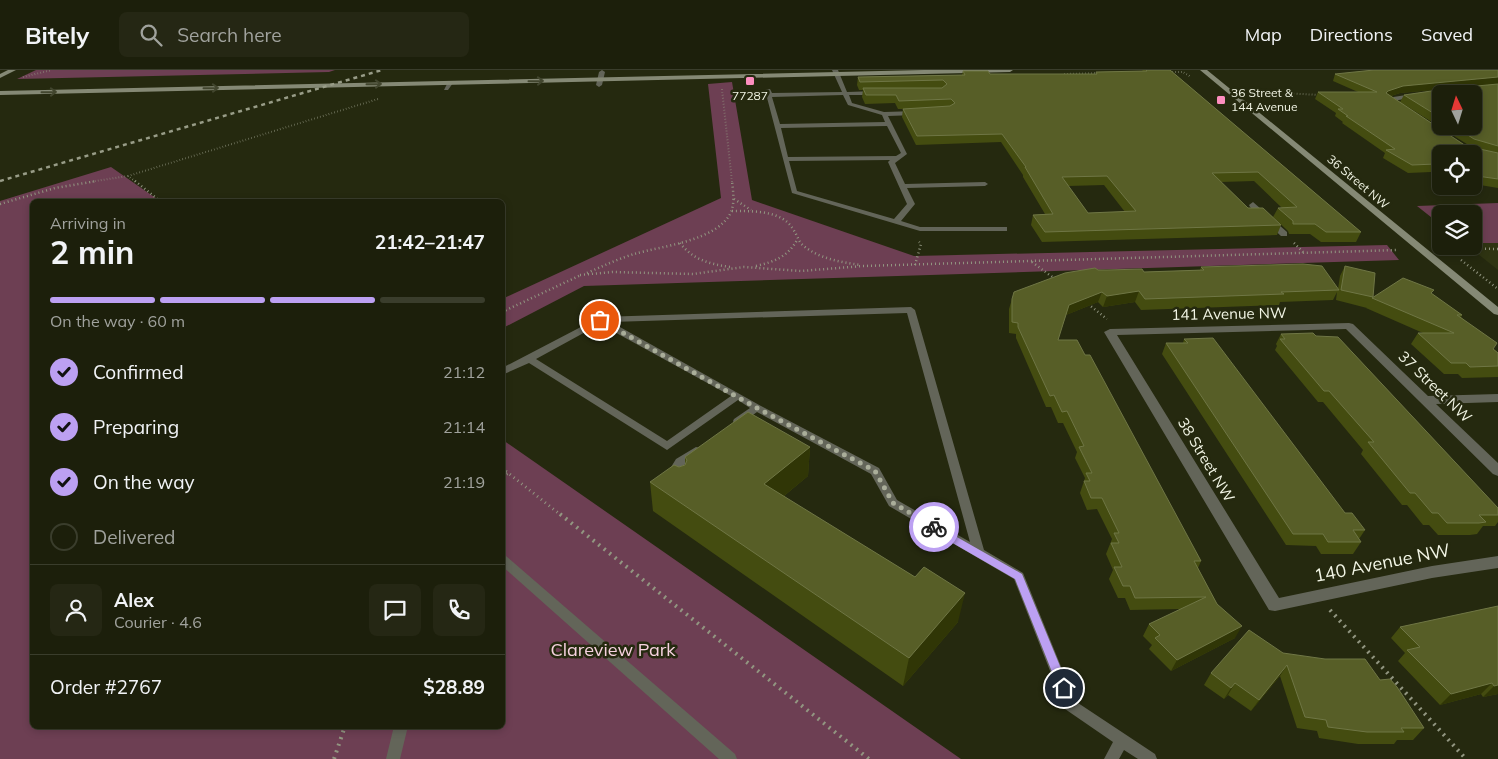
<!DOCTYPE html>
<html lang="en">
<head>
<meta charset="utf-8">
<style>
  :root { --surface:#1c1f0b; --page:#252714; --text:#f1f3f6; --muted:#a0a29d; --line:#3a3d2c; --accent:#bca0f2 }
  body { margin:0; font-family:Mulish,sans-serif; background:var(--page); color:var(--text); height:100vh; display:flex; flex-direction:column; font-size:19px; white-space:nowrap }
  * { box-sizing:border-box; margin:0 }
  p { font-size:16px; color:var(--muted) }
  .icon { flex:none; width:28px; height:28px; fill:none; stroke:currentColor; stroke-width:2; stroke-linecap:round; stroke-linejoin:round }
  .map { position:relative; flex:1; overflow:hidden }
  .panel { position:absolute; left:30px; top:129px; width:475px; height:530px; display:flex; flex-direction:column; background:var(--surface); border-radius:8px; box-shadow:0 2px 8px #0003,0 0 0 1px var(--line) }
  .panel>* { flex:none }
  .needle { width:32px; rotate:356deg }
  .fabs { position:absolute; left:1432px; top:15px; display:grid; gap:10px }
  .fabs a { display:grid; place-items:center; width:50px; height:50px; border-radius:8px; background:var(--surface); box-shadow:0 2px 8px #0003,0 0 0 1px var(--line); font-size:25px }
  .pin { position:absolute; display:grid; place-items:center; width:42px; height:42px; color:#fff; margin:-21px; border:2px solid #fff; border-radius:50%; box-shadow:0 1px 5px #0007 }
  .courier { position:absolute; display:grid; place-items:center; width:50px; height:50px; margin:-25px; border:4px solid #bca0f2; border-radius:50%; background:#fff; color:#222; box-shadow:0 1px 6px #0007 }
  .head em { font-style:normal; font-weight:700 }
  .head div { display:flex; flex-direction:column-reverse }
  .head { display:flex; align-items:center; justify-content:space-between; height:85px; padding:0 20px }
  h1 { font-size:32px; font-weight:700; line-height:38px }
  .bar { display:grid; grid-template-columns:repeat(4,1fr); gap:8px 5px; align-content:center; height:60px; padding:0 20px }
  .bar i { height:6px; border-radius:4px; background:var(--line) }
  .bar .selected { background:var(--accent) }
  .bar p { grid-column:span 4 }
  .line { display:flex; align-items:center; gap:12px; padding:0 20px; border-top:1px solid var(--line) }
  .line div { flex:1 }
  .round { display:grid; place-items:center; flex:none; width:52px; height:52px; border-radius:8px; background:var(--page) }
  ol { padding:0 20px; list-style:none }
  li { display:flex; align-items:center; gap:15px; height:55px }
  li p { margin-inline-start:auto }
  li .icon { padding:5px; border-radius:50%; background:var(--accent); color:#111; stroke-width:4 }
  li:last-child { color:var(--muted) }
  li i { width:28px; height:28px; border:2px solid var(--line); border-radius:50% }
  header { display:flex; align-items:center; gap:30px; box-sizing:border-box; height:70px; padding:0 25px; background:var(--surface); border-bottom:1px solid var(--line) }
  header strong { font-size:24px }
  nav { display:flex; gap:28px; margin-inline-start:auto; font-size:18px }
  .search { width:350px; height:45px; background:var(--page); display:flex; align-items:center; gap:12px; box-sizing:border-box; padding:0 18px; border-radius:8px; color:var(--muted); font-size:19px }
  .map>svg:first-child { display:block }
</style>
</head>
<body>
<header>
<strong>Bitely</strong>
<div class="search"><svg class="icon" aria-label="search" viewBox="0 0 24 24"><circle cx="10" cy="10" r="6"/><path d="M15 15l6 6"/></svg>Search here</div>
<nav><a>Map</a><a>Directions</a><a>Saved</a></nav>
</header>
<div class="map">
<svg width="1498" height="689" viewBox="0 0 1498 689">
  <rect width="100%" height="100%" fill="#25290f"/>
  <path fill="#2f3412" d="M1474,173H1498V200L1468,176H1474Z"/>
  <path fill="#6d3f53" d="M36,0H335L329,2L17,9Z
    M732,12L752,130L914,186L1387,175L1399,190L584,216L503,258L502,229L721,128L708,14Z
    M111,97L160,131H32V656H502L503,370L961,689H0V131Z
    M1498,133V173H1474V144H1441V155L1417,136Z"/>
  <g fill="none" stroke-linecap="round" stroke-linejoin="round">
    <path stroke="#929681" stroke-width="2" stroke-dasharray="0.5 2.5" stroke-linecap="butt" d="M1169,2H1183L1191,7
      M1064,4L1098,3
      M23,7L52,0
      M722,19L732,112
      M1255,26L1281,23L1321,25
      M128,106L378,29
      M89,112L128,106L136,112"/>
    <path stroke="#929681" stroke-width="2.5" stroke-dasharray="1 3" stroke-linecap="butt" d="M135,111L160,131
      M734,129L751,140
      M0,134L55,118L97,111
      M732,141C751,141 782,140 793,159C798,166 798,172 805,177C821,189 841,192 860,195
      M680,173C693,190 710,194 730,197
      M1294,173L1303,182
      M1445,178L1498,179
      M1461,190L1498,219
      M1032,192L1055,209
      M915,195L921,174L919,172
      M756,196C773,192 788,187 797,170
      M587,203C603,196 618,189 634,184C661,176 718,171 731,142C735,132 733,121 732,111
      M580,205L612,202L693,204L744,197L801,201L863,196L1398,180
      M1088,234L1107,249
      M502,242L581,205"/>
    <path stroke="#929681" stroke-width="3" stroke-dasharray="1 4" stroke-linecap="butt" d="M502,398L562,446
      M502,406L509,403"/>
    <path stroke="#929681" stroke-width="4" stroke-dasharray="2 5" stroke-linecap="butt" d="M560,444L869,689
      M1330,540L1466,689
      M334,689L345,656"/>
    <path fill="#636559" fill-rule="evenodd" d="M602,0L605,2L602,15L599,17L596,15L599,2Z
      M832,0H838L847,22L876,21L879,23L876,25H849L852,33L884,42L916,41L919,43L916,45L888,46L907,84L895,93L905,114L985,112L988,114L985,116L907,118L915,134L901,151L920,157H1007V161H920L792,123L765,20L770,19L772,23L842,22ZM843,25L848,35L882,45L885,52L780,54L772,27ZM887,56L901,83L896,86L788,87L781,58ZM890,90L888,92L907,134L894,149L797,121L789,91Z
      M448,12L453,13L448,20H444Z
      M911,237L915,240L984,480L1023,503L1075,631L1155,684L1157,689H1138L1124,680L1119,689H1104L1113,672L1065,639L1014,509L889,436L871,404L757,342L742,353H734L733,351L734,349L750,338L738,330L667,380L529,293L502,305V298L600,247ZM907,243L970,472L897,430L879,398L761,336L611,252ZM600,254L731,326L667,371L536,289Z
      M696,377L700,378L701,381L700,384L684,395L674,410H666L665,407L676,389Z
      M502,485L506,486L735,684L737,689H719L502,496Z
      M394,656H408L400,689H386Z"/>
    <path fill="#636559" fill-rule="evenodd" d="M1419,23L1422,25L1421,26L1393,31L1400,35V39H1394L1385,32L1387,28Z
      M1253,132L1287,162V166H1281L1250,137L1249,135Z
      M1349,253L1353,254L1428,326L1498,324V332L1436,334L1498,393V406L1493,404L1346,259L1117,265L1279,528L1432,496L1498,486V498L1432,508L1275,541L1269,540L1104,262L1110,259Z"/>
    <path fill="#858975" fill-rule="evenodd" d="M8,0H16L0,8V4Z
      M924,0H1013L1010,2L0,25V21Z
      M1200,0H1207L1498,237V245L1494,244Z"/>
    <path stroke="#989c87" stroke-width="2.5" stroke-dasharray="4 4" stroke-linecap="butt" d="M0,111L382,0"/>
  </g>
  <path fill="#444c10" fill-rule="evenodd" d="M1143,0H1170L1361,162L1356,172H1321L1310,164H1289L1288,161L1273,147L1278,138H1282L1254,111L1221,112L1248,138L1281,155L1277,165L1042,172L1031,155L1033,145L1045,144L1023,107V105L1001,72L916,75L902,47L903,39H898L895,33L865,34L862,27L863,20H859L857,15L858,7L962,5L963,1L990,4H1096V2L1142,1ZM1104,115L1125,142L1088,143L1068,116Z
    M1498,0V14L1400,23L1391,26L1466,76L1477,78L1470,76L1400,32L1404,25L1498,14V118L1474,114V84H1441V106L1431,102L1408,103L1383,88L1385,83L1342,53L1343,52L1335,46L1336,43L1315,29L1318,22H1358L1333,11L1335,4ZM1441,24L1474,56H1441Z
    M1345,196L1373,227L1432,224L1462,245L1461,247L1498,283V307L1462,308L1458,304H1444L1411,274L1418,263H1423L1366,238H1367L1336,230L1337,222L1333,230L1280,232L1279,235L1141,240L1135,232L1103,237L1098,232L1066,245L1058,270L1085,285L1201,491L1198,498L1235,568L1171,601L1149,579L1152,575L1143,566L1149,554L1181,539L1130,540L1125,528H1118L1109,509L1113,500L1106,484L1112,469L1097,439L1087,440L1080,423L1085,408L1075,388L1077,382L1063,353H1058L1051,337H1046L1016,268V264L1009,263V239L1012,229L1098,200L1144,202L1200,200L1201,197L1338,219L1340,206Z
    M1281,264L1498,438V452L1495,456H1483L1477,464L1470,465H1438L1429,455H1423L1407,435H1402L1361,384L1363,380L1323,332H1318L1275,280L1277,276L1276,274Z
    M1184,269L1345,443L1365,460L1359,469L1361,472L1353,484H1321L1316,476L1286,475L1162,284L1166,273H1183Z
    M810,377L808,406L784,426L958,552L903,616L653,441L650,412L679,397L685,395V387Z
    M1498,536V624L1483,627L1481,624L1440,635L1398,591L1405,583L1391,568L1400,557Z
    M1283,583L1380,610L1424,658L1413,670H1397L1394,674H1358L1319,668L1317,661L1297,658L1280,606L1251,641L1228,625L1224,629L1204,615L1211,603Z"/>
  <path fill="#303606" d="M1498,7V14L1400,23L1384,28L1388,21L1403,16Z
    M1139,221L1135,232L1103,237L1107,226Z
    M1102,222L1098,232L1066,245L1069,235Z
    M810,377L808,406L763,443L764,414Z
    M965,523L958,552L903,616L909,588Z
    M1242,556L1235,568L1171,601L1177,590Z
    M1287,595L1280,606L1251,641L1259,630Z
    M1235,613L1228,625L1224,629L1231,618Z
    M1492,613L1481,624L1440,635L1451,624Z
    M1498,615V624L1483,627L1494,616Z"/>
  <path fill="#575e27" stroke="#6f7645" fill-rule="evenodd" d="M1146,0H1170L1361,162H1326L1315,154H1293V151L1278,138L1297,137L1258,102L1212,103L1248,138H1263L1281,155L1045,162L1033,145L1053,144L1025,97H1026L1002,64L917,66L903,39L950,36L955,33L951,29L899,31L896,25H866L863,18H942L947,14L943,10L860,12L858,7L965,5L963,1H988L990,4H1097L1096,2L1147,1ZM1107,106L1136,141L1088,143L1062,107Z
    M1374,0H1498V7L1403,16L1388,21L1386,23L1466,76L1498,83V109L1477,106L1474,100V84H1441V96L1436,94L1412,95L1386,80L1395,79L1346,46H1348L1338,39H1343L1318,22H1377L1335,4Z
    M1498,14V76L1474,69L1454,56H1474V24H1441V48L1404,25L1445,19Z
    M1303,194L1322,196L1339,220L1281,222L1284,224L1145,229L1139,221L1107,226L1102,222L1069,235L1058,270H1077L1085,285H1090L1201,491H1194L1217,534L1242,556L1177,590L1155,568L1160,565L1149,554L1206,527L1135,528L1130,516H1123L1114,497H1122L1111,473H1119L1114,463H1119L1102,428H1091L1084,411H1090L1086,403H1092L1079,377L1084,376L1067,341L1062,342L1054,325L1050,326L1018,257V253L1012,252V229L1014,222L1065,203L1095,198L1098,200H1107L1142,199L1144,202L1204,200L1201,197Z
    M1345,196L1375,203L1373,227L1341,220Z
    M1403,208L1434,220L1431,223L1462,245H1457L1497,273L1493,279L1498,283V296L1470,297L1466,293H1451L1418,263H1454L1372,228Z
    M1313,263L1316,266L1338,267L1498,438V445H1479L1486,452L1479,453H1447L1438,443H1432L1415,423H1410L1368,372H1374L1329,321H1324L1280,269H1285L1281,264Z
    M1213,268L1345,443H1352L1365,460H1353L1361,472H1328L1323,464H1293L1166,273H1188L1184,269Z
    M748,342L810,377L764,414L915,507L924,497L965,523L909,588L650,412L674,395L679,397L685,395L687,390L685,387Z
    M1498,536V615L1494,616L1492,613L1451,624L1407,580L1420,577L1400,557Z
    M1249,560L1283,583L1325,589H1365L1380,610L1390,609L1397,617L1424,658H1401L1404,662H1367L1328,657L1326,650L1305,647L1287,595L1259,630L1235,613L1231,618L1211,603Z"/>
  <defs><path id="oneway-shaft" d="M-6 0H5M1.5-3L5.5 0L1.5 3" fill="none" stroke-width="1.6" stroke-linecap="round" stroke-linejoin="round" transform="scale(1.25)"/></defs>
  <g stroke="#42462e">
    <use href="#oneway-shaft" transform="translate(536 11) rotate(-1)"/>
    <use href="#oneway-shaft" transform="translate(374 14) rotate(-1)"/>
    <use href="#oneway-shaft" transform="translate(211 18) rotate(-1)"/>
    <use href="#oneway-shaft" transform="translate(49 22) rotate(-1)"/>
  </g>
  <path fill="#bca0f2" d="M934,454L1022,504L1069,618L1067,622H1060L1015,509L930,460L929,457Z"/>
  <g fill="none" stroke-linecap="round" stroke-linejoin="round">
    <path stroke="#aaae9a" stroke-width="5" stroke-dasharray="0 9" d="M600,250L757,338L875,401L893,433L934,457"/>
  </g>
  <g fill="#fd8ebf" stroke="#25290f" stroke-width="2">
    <rect x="745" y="6" width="10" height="10" rx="2.5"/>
    <rect x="1216" y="25" width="10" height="10" rx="2.5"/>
  </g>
  <g text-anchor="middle" stroke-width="5" stroke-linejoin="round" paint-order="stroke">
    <g font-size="12" fill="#f2f5e5" stroke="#25290f" text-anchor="start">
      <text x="1231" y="27">36 Street &amp;<tspan x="1231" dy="14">144 Avenue</tspan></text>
      <text x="750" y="30" text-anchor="middle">77287</text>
    </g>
    <g font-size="12" fill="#f2f5e5" stroke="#25290f">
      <text transform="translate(1358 112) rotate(40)" y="4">36 Street NW</text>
    </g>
    <g font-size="15" fill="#f2f5e5" stroke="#25290f">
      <text transform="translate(1229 244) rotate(-1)" y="5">141 Avenue NW</text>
      <text transform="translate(1435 317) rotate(44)" y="5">37 Street NW</text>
      <text transform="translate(1206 390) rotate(59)" y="5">38 Street NW</text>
    </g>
    <g font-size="18" fill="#f2f5e5" stroke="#25290f">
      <text transform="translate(1382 493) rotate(-11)" y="6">140 Avenue NW</text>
    </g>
    <g font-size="18" fill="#f7d2e0" stroke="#25290f">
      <text x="613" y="586">Clareview Park</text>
    </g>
  </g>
</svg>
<div class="fabs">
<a><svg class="needle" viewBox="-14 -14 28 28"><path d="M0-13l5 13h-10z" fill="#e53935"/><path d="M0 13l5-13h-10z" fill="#a0a29d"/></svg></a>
<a><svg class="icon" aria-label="locate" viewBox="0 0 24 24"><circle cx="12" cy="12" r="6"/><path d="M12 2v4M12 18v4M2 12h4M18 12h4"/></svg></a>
<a><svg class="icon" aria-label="layers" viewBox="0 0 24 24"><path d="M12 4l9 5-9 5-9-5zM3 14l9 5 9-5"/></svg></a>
</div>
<div class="pin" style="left:600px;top:250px;background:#ea580c"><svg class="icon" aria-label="bag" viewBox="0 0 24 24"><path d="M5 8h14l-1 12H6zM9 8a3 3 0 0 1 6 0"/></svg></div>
<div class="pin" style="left:1064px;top:618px;background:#1f2937"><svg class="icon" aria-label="home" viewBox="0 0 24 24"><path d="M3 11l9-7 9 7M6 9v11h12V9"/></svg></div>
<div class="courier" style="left:934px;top:457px"><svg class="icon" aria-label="bike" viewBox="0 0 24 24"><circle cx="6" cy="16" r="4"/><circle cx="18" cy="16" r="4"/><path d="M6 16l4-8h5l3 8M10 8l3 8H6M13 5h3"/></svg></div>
<section class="panel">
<div class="head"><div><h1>2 min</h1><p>Arriving in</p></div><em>21:42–21:47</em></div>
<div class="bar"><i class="selected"></i><i class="selected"></i><i class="selected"></i><i></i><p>On the way · 60 m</p></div>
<ol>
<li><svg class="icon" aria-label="check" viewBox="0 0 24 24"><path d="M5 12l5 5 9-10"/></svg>Confirmed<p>21:12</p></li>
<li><svg class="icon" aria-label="check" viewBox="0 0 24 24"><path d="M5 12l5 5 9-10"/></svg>Preparing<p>21:14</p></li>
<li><svg class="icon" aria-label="check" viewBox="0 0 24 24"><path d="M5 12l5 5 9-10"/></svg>On the way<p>21:19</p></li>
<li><i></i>Delivered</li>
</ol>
<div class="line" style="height:90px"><a class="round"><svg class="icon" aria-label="person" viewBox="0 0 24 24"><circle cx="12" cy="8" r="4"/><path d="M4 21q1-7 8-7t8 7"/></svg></a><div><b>Alex</b><p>Courier · 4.6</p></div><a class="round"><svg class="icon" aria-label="chat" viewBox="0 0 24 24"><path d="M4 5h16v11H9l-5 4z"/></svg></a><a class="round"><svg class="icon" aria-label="phone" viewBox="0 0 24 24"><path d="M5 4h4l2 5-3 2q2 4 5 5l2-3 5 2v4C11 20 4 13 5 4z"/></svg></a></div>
<div class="line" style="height:65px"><div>Order #2767</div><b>$28.89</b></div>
</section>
</div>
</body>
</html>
